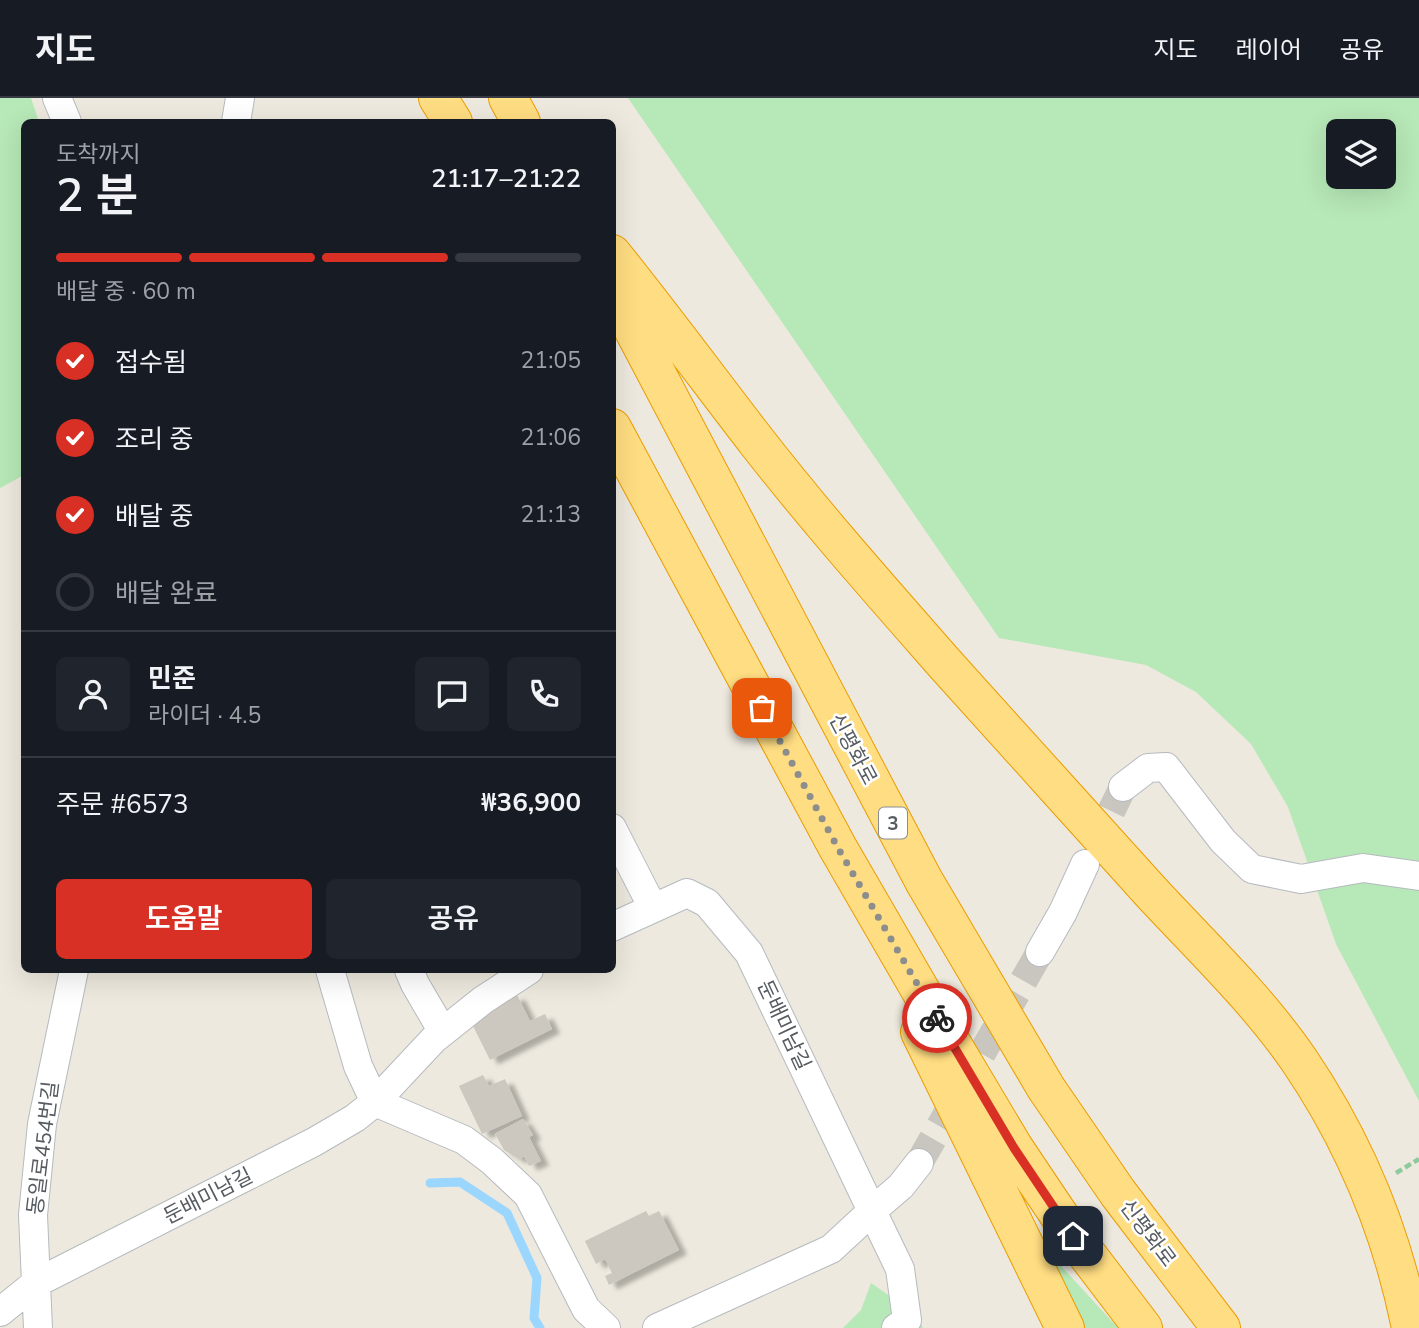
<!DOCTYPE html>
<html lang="ko">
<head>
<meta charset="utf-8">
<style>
  :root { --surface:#171b24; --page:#20242c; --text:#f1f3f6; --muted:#9ea1a6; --line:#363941; --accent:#d93025 }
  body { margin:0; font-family:"Nunito Sans","Noto Sans KR",sans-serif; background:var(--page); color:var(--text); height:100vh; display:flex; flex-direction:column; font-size:26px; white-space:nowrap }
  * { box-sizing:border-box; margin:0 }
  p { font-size:23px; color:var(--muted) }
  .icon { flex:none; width:38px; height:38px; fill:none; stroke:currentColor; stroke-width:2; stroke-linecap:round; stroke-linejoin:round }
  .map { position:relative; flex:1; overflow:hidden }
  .details { position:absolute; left:21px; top:21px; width:595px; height:854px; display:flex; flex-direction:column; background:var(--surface); border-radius:10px; box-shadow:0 7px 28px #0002 }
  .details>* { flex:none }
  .buttons { position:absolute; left:1326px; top:21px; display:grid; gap:14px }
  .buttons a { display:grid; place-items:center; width:70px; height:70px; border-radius:10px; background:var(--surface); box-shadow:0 7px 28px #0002; font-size:35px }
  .pin { position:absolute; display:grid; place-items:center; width:60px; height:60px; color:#fff; margin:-30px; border-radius:14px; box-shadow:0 4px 10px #0006 }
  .courier { position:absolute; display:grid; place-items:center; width:70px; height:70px; margin:-35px; border:5px solid #d93025; border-radius:50%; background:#fff; color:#222; box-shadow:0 2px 9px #0007 }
  .summary em { font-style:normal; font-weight:600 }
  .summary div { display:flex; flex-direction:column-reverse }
  .summary { display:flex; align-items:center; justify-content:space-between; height:119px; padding:0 35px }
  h1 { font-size:46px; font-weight:600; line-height:52px }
  .bar { display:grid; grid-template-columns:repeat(4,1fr); gap:10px 7px; align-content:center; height:84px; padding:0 35px }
  .bar i { height:9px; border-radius:5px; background:var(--line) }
  .bar .selected { background:var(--accent) }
  .bar p { grid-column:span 4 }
  .line { display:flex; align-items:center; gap:18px; padding:0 35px; border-top:2px solid var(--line) }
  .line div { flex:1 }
  .round { display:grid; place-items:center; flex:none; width:74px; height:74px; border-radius:10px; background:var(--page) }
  ol { padding:0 35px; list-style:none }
  li { display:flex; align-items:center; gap:21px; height:77px }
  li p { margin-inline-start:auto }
  li .icon { padding:7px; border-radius:50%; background:var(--accent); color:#fff; stroke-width:4 }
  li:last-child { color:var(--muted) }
  li i { width:38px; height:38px; border:4px solid var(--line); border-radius:50% }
  .action { display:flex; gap:14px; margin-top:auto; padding:14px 35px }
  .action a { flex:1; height:80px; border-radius:10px; background:var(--accent); color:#fff; font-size:28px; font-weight:600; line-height:80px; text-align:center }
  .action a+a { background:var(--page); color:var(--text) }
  header { display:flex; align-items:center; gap:42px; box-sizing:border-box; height:98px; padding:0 35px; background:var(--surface); border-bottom:2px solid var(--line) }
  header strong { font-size:33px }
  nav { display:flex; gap:38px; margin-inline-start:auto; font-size:24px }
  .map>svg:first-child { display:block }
</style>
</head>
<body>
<header>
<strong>지도</strong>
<nav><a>지도</a><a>레이어</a><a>공유</a></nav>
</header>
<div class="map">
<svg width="1419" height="1230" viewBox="0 0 1419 1230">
  <defs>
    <filter id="shadow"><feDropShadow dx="8" dy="4.5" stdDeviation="2" flood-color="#0004"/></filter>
  </defs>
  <rect width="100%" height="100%" fill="#ede9de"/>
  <path fill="#b7e8b7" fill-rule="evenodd" d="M0,0H31L39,24H24V377L0,390Z
    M628,0H1419V1003L1336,846L1288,709L1251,646L1196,594L1146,567L999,540ZM1339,33H1384V79H1339Z
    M1028,1132L1118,1230H1082Z
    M871,1185L916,1216L923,1230H843L861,1212Z"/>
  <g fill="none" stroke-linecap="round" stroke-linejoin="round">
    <path stroke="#9bd6ff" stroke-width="9" d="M430,1085L460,1084L507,1115L537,1180L534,1220L540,1230"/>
  </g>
  <path fill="#ccc7bf" filter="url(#shadow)" d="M517,897L530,923L545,916L552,931L490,962L469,920Z
    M483,977L489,988L505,981L522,1018L482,1036L459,988Z
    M523,1021L533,1037L529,1039L541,1063L529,1068L524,1058L519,1061L504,1052L495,1036Z
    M646,1113L649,1118L659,1113L679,1152L609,1187L605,1178L612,1175L605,1161L596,1166L585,1143Z"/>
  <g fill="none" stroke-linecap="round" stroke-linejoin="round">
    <path stroke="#c8c6bf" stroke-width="28" stroke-dasharray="28 14" stroke-linecap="butt" d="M1093,751L1123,689
      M919,1065L1040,854"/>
    <defs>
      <path id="minor" d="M57,0L67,24
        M236,24L240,0
        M1123,689L1148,670L1166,669L1223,743L1252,771L1301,781L1363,770L1419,778
        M612,730L653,810
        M612,829L687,795L707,805L749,855L872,1113L901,1088L919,1065
        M1040,854L1063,814L1085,766
        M330,872L358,968L375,1004L464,1042L492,1063L528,1097L586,1211L606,1230
        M409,872L415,886L443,934
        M0,1214L36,1185L314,1044L355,1020L375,1004L434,941L483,902L529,872
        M38,1230L33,1117L42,1026L74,872
        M657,1230L831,1151L872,1113L900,1171L907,1222L896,1230"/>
      <path id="highway" d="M438,0L453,24
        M508,0L521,24
        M612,156C662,218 709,282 757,344C817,421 882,494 946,567C1014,643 1083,718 1151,794C1201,848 1257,901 1299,962C1354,1043 1392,1134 1411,1230
        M612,191L924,783L1046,990L1118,1095L1221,1230
        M612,330L838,750L933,914L1014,1050L1073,1138L1143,1230
        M920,934L1065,1230"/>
    </defs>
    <use href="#minor" stroke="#b6babf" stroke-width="30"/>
    <use href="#highway" stroke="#ea9d00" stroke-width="40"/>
    <path stroke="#8fc99e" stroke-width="4.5" stroke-dasharray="7 3.5" stroke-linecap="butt" d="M1396,1075L1419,1061"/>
    <use href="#minor" stroke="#fff" stroke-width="28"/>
    <use href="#highway" stroke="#ffdd82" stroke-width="38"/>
  </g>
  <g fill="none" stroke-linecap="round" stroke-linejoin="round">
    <path stroke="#8c8d8d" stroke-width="7" stroke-dasharray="0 12.6" d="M762,610L838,750L937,920"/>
    <path stroke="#d93025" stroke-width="9" d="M937,920L1014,1050L1073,1138"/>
  </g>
  <g text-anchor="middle" stroke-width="5" stroke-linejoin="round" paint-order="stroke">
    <rect fill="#fff" stroke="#898d90" stroke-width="2" x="879" y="709.5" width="28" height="31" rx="5"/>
    <g font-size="19" font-weight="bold" fill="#575c61">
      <text x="893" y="732">3</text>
    </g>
    <g font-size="21" fill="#575c61" stroke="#fff">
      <text transform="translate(853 651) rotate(62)" y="7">신평화로</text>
      <text transform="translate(784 927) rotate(65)" y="7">둔배미남길</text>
      <text transform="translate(43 1050) rotate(-83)" y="7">동일로454번길</text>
      <text transform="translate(208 1098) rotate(-27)" y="7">둔배미남길</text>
      <text transform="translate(1148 1135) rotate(53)" y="7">신평화로</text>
    </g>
  </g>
</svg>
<div class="buttons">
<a><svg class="icon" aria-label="layers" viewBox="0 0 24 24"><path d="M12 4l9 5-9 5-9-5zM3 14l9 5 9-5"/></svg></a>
</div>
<div class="pin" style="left:762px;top:610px;background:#ea580c"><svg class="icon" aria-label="bag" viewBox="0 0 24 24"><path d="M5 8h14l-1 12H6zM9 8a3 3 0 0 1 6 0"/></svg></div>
<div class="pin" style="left:1073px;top:1138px;background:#1f2937"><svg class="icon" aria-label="home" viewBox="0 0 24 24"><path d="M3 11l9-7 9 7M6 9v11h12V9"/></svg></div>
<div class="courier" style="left:937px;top:920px"><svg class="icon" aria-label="bike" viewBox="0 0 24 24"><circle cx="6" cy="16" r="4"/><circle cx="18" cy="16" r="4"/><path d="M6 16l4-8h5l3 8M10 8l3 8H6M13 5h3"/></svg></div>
<section class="details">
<div class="summary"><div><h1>2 분</h1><p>도착까지</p></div><em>21:17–21:22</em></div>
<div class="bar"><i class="selected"></i><i class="selected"></i><i class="selected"></i><i></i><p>배달 중 · 60 m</p></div>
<ol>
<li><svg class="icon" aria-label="check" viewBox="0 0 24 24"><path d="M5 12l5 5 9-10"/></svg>접수됨<p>21:05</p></li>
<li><svg class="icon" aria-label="check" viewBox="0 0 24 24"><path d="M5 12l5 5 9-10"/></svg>조리 중<p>21:06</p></li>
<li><svg class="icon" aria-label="check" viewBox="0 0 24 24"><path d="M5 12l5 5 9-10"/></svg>배달 중<p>21:13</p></li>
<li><i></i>배달 완료</li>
</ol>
<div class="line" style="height:126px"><a class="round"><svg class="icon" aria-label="person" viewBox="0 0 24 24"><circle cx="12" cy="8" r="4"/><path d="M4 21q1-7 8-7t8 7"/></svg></a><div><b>민준</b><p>라이더 · 4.5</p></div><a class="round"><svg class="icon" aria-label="chat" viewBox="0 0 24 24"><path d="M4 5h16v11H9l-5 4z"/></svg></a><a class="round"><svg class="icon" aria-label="phone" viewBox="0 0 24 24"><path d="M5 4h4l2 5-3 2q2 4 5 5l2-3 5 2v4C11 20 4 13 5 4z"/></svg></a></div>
<div class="line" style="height:91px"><div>주문 #6573</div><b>₩36,900</b></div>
<div class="action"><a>도움말</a><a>공유</a></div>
</section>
</div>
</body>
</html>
